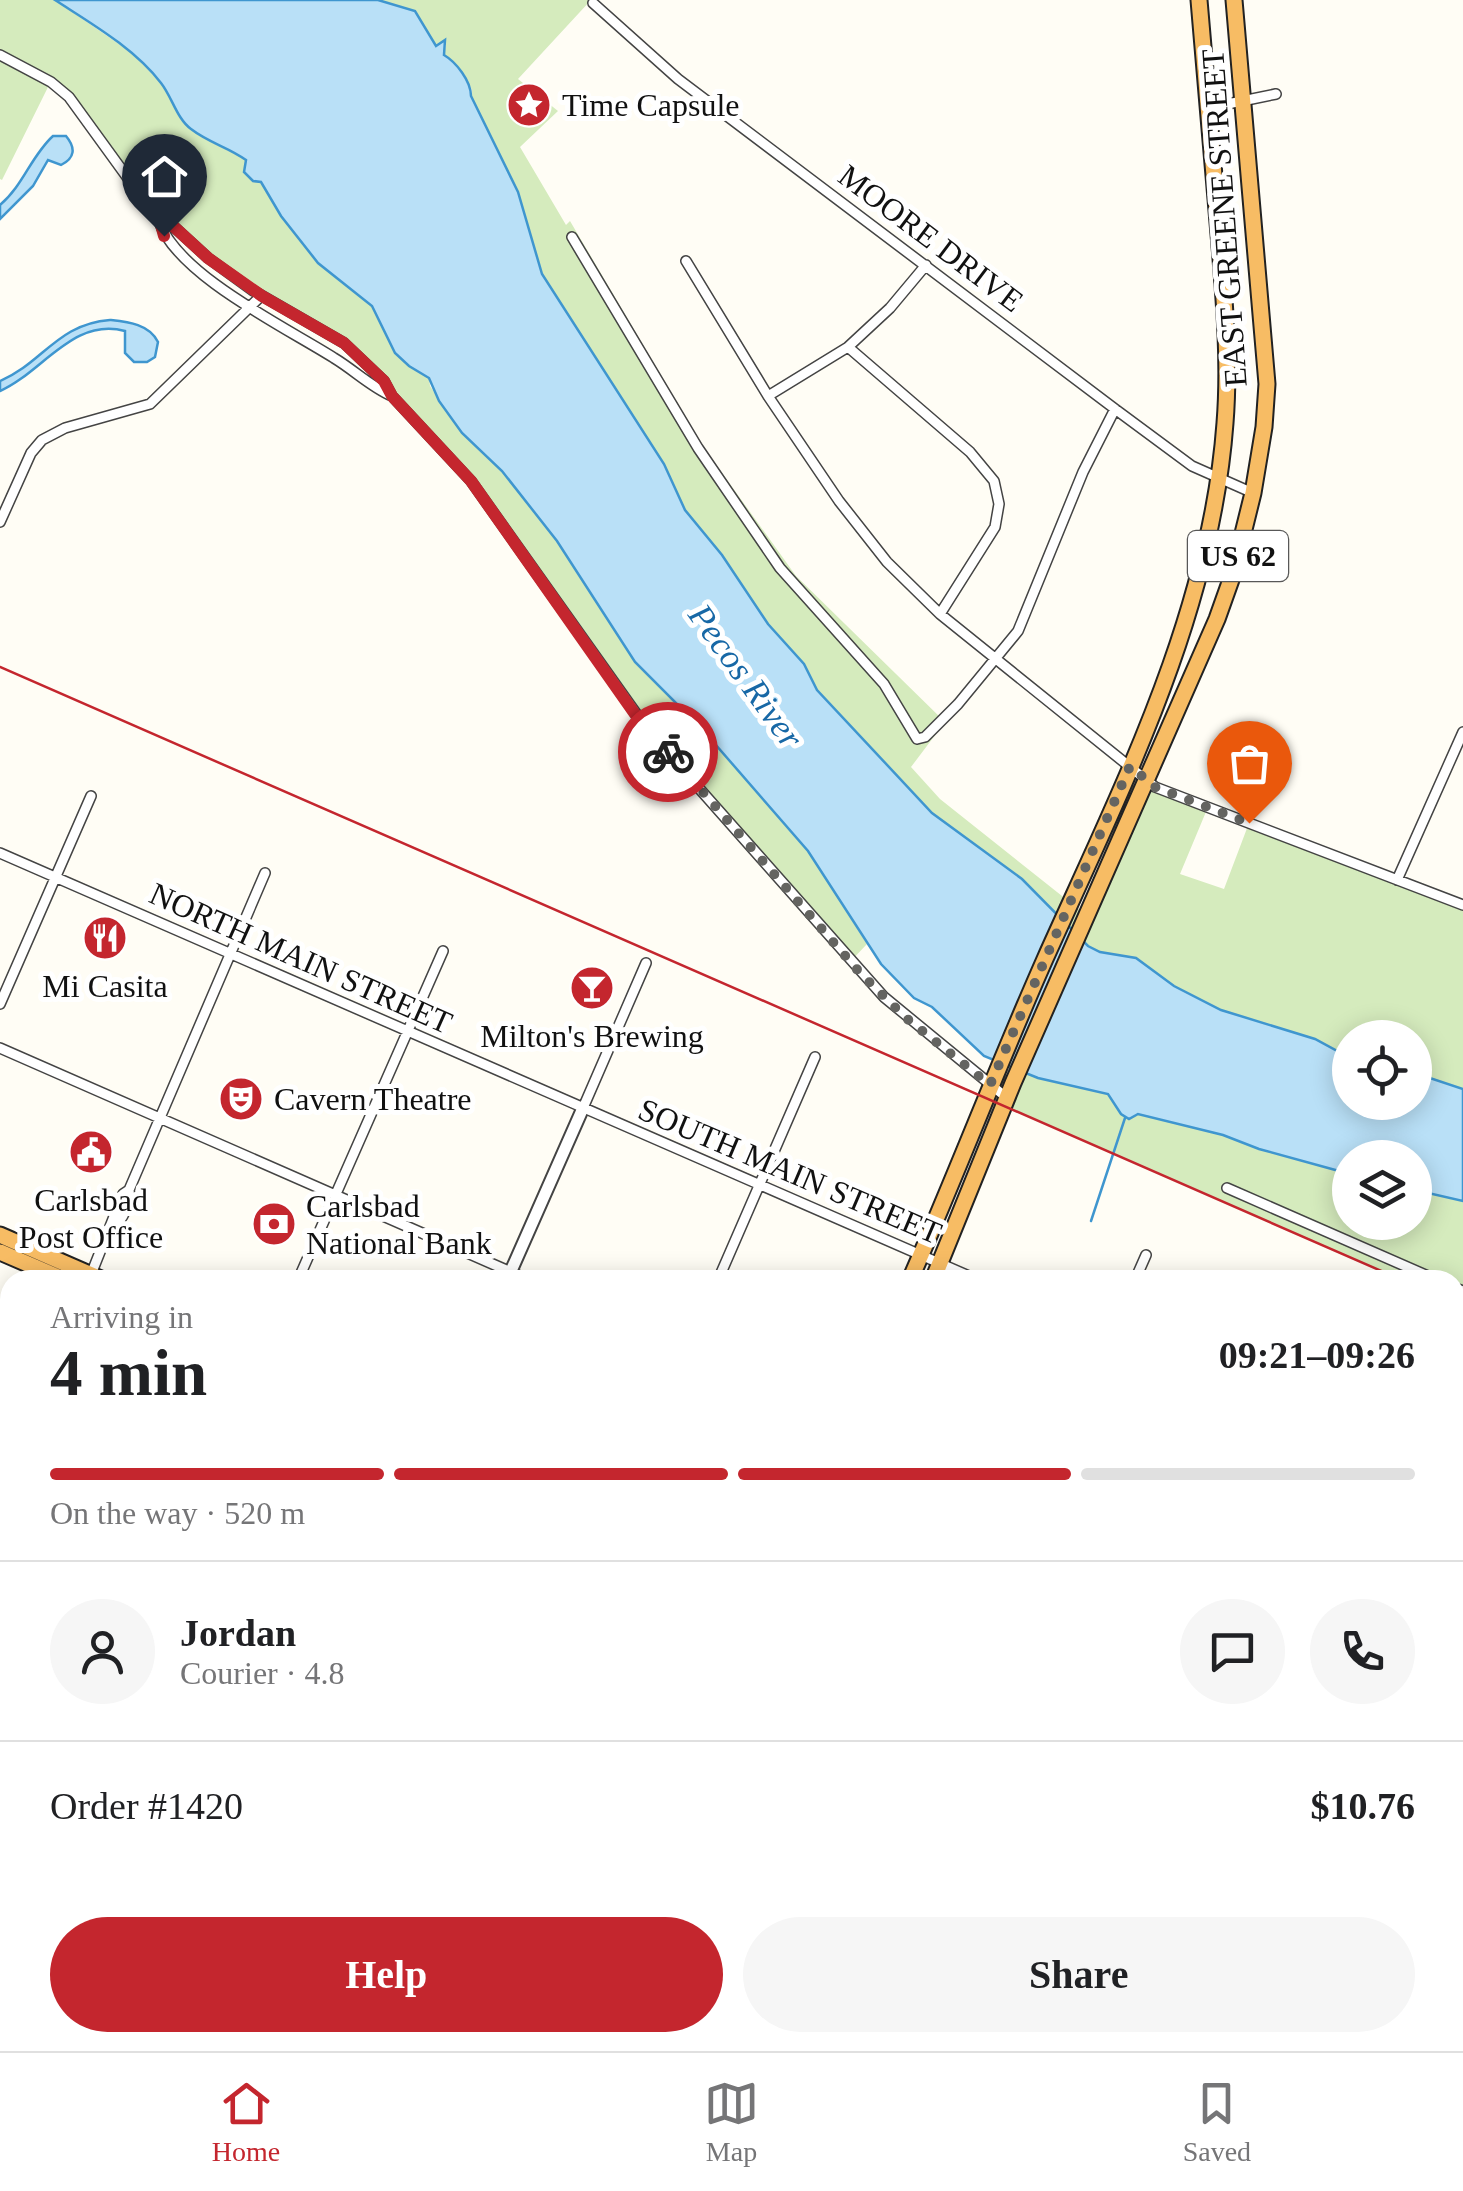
<!DOCTYPE html>
<html lang="en">
<head>
<meta charset="utf-8">
<style>
  :root { --surface:#fff; --page:#f6f6f6; --text:#202124; --muted:#757577; --line:#e0e0e0; --accent:#c4262e }
  body { margin:0; font-family:Georgia,serif; background:var(--page); color:var(--text); height:100vh; display:flex; flex-direction:column; font-size:38px; white-space:nowrap }
  * { box-sizing:border-box; margin:0 }
  p { font-size:32px; color:var(--muted) }
  .icon { flex:none; width:55px; height:55px; fill:none; stroke:currentColor; stroke-width:2; stroke-linecap:round; stroke-linejoin:round }
  .map { position:relative; flex:1; overflow:hidden }
  .sheet { position:absolute; left:0px; top:1270px; width:1465px; height:782px; display:flex; flex-direction:column; background:var(--surface); border-radius:30px 30px 0 0; box-shadow:0 5px 25px #0003 }
  .sheet>* { flex:none }
  .buttons { position:absolute; left:1332px; top:1020px; display:grid; gap:20px }
  .buttons a { display:grid; place-items:center; width:100px; height:100px; border-radius:50%; background:var(--surface); box-shadow:0 5px 25px #0003; font-size:50px }
  .pin { position:absolute; display:grid; place-items:center; width:85px; height:85px; color:#fff; margin:-102px -42px; border-radius:50% 50% 50% 0; rotate:-45deg; box-shadow:0 0 10px #0007 }
  .pin .icon { rotate:45deg }
  .courier { position:absolute; display:grid; place-items:center; width:100px; height:100px; margin:-50px; border:8px solid #c4262e; border-radius:50%; background:#fff; color:#222; box-shadow:0 2px 12px #0007 }
  .overview em { font-style:normal; font-weight:600 }
  .overview div { display:flex; flex-direction:column-reverse }
  .overview { display:flex; align-items:center; justify-content:space-between; height:170px; padding:0 50px }
  h1 { font-size:65px; font-weight:600; line-height:75px }
  .bar { display:grid; grid-template-columns:repeat(4,1fr); gap:15px 10px; align-content:center; height:120px; padding:0 50px }
  .bar i { height:12px; border-radius:8px; background:var(--line) }
  .bar .selected { background:var(--accent) }
  .bar p { grid-column:span 4 }
  .line { display:flex; align-items:center; gap:25px; padding:0 50px; border-top:2px solid var(--line) }
  .line div { flex:1 }
  .round { display:grid; place-items:center; flex:none; width:105px; height:105px; border-radius:52px; background:var(--page) }
  .action { display:flex; gap:20px; margin-top:auto; padding:20px 50px }
  .action a { flex:1; height:115px; border-radius:60px; background:var(--accent); color:#fff; font-size:40px; font-weight:600; line-height:115px; text-align:center }
  .action a+a { background:var(--page); color:var(--text) }
  .tabs { display:flex; justify-content:space-around; align-items:center; height:140px; border-top:2px solid var(--line); background:var(--surface); font-size:28px; color:var(--muted) }
  .tabs a { display:grid; justify-items:center; gap:5px }
  .tabs .selected { color:var(--accent) }
  .map>svg:first-child { display:block }
</style>
</head>
<body>
<div class="map">
<svg width="1463" height="2051" viewBox="0 0 1463 2051">
  <rect width="100%" height="100%" fill="#fffdf5"/>
  <path fill="#d5ebbd" d="M0,0H55L132,53L161,83L183,119L212,142L231,147L246,160L303,245L319,263L372,306L395,353L429,378L430,386L462,433L502,471L557,541L635,663L702,729L808,851L867,944L850,962L650,733L471,481L344,343L252,290L159,221L92,126L50,83L2,180L0,179Z
    M378,0H591L518,79L558,111L520,147L566,225L570,221L702,445L796,576L945,722L911,767L940,799L1086,915L1145,781L1208,807L1180,874L1224,889L1249,823L1463,905V1089L1415,1073V1038H1350V1058L1315,1039L1221,1010L1174,986L1136,958L1100,952L1088,946L1022,879L932,813L817,690L804,664L768,624L722,555L685,510L664,464L542,274L518,192L471,96L472,90L464,74L444,55L446,45L436,46L415,11Z
    M1019,1070L1038,1078L1108,1094L1119,1110L1223,1135L1259,1149L1350,1174V1222H1415V1190L1463,1201V1306L1455,1303V1280H1402L1004,1106Z"/>
  <path fill="#b9e0f7" stroke="#3f96cf" stroke-width="2.5" d="M55,0H378L415,11L436,46L445,40L444,55C456,62 471,81 471,96L518,192L542,274L664,464L685,510L722,555L768,624L804,664L817,690L932,813L1022,879L1088,946L1100,952L1136,958L1174,986L1221,1010L1315,1039L1350,1058V1102H1415V1073L1463,1089V1201L1415,1190V1158H1350V1174L1259,1149L1223,1135L1138,1114L1129,1119L1121,1114L1108,1094L1038,1078L984,1056L932,1007L914,998L881,964L808,851L702,729L635,662L557,541L502,471L462,433L439,401L429,378L409,366L395,353L372,306L318,263L281,216L261,182L253,181L244,172L246,160C228,147 209,143 191,129C177,119 172,97 161,83C134,48 92,24 55,0Z
    M53,136H66C76,148 75,158 61,165L48,160L33,186L0,219V205C23,186 31,156 53,136Z
    M110,320C128,322 149,324 158,342L155,357L147,362H134L125,353V331C73,317 43,372 0,391V381C43,363 57,324 110,320Z"/>
  <g fill="none" stroke-linecap="round" stroke-linejoin="round">
    <path stroke="#3f96cf" stroke-width="2.5" d="M1091,1221L1125,1118"/>
    <defs>
      <path id="minor" d="M593,3L678,79L1115,409L1192,466L1253,493
        M0,55L51,82L69,97L159,221C177,275 287,328 334,358C354,370 371,387 392,396
        M1208,108L1276,94
        M159,221L172,225L208,258L252,290L344,343L384,381L392,396L471,481L650,733L884,997L1007,1098
        M572,237L698,448L780,568L884,684L917,739L925,737L958,704L1018,631L1083,472L1115,409
        M686,261L768,396L839,501L887,562L940,614L1155,787L1463,905
        M848,347L970,452L994,481L999,504L995,527L940,614
        M768,396L848,347L890,308L926,265
        M0,522L31,453L42,440L65,428L150,404L261,296
        M0,853L978,1280
        M1397,880L1463,732
        M0,1004L91,796
        M0,1048L529,1280
        M583,1108L646,963
        M1227,1188L1437,1280
        M113,1226C123,1221 131,1202 129,1190
        M90,1277L123,1194L129,1190L265,873
        M298,1280L443,951
        M718,1280L815,1057
        M1135,1280L1146,1255
        M1455,1288L1463,1291
        M0,1437L10,1441
        M0,1485L10,1462
        M1455,1511L1463,1492
        M0,1633L10,1637
        M0,1827L10,1831
        M0,1962L10,1939
        M0,2022L10,2026
        M47,2042L66,2051
        M492,2042L512,2051
        M941,2042L961,2051
        M1383,2042L1402,2051
        M379,2051L383,2042
        M801,2051L805,2042
        M1011,2051L1014,2042"/>
      <path id="tertiary" d="M507,1280L583,1108
        M1455,1684L1463,1687
        M171,2051L175,2042
        M589,2051L593,2042"/>
      <path id="secondary" d="M1220,2051L1224,2042"/>
      <path id="trunk" d="M0,1235L103,1280
        M0,1252L65,1280
        M910,1280C957,1173 998,1065 1045,959C1122,787 1211,614 1225,423C1230,361 1224,296 1219,234C1212,156 1205,78 1199,0
        M933,1280L1013,1083L1217,619L1233,574L1253,493L1264,427L1267,384L1234,0
        M1455,1864L1463,1867
        M1455,1878L1463,1881"/>
    </defs>
    <use href="#minor" stroke="#444" stroke-width="12"/>
    <use href="#tertiary" stroke="#444" stroke-width="15"/>
    <use href="#secondary" stroke="#333" stroke-width="16"/>
    <use href="#trunk" stroke="#222" stroke-width="19"/>
    <use href="#minor" stroke="#fff" stroke-width="9"/>
    <use href="#tertiary" stroke="#fff" stroke-width="11"/>
    <use href="#secondary" stroke="#fff6b0" stroke-width="12"/>
    <use href="#trunk" stroke="#f7bc64" stroke-width="15"/>
    <path stroke="#c4262e" stroke-width="2.5" d="M0,667L1402,1280
      M1455,1303L1463,1307"/>
  </g>
  <g fill="none" stroke-linecap="round" stroke-linejoin="round">
    <path stroke="#646461" stroke-width="10" stroke-dasharray="0 18" d="M668,752L861,974L906,1018L990,1085L1130,766L1155,787L1249,823"/>
    <path stroke="#c4262e" stroke-width="12" d="M164,236L160,221L172,225L208,258L262,296L344,343L384,381L392,396L471,481L635,714L668,752"/>
  </g>
  <defs>
    <symbol id="sight-disc" viewBox="-11 -11 22 22"><circle r="9.5" fill="#c4262e" stroke="#fff"/><path d="M0-6L1.8-2.2L6-1.7L2.9 1.2L3.7 5.4L0 3.3L-3.7 5.4L-2.9 1.2L-6-1.7L-1.8-2.2Z" fill="#fff"/></symbol>
    <symbol id="restaurant-disc" viewBox="-11 -11 22 22"><circle r="9.5" fill="#c4262e" stroke="#fff"/><path d="M-5-6h1v4h1v-4h1v4h1v-4h1v5L-1.5 .5V6h-2V.5L-5-1ZM5-6V6H3V1.5H1.5Q1.5-4 5-6Z" fill="#fff"/></symbol>
    <symbol id="bar-disc" viewBox="-11 -11 22 22"><circle r="9.5" fill="#c4262e" stroke="#fff"/><path d="M-6-5H6L.8 .8V4.5H3.5V6h-7V4.5H-.8V.8Z" fill="#fff"/></symbol>
    <symbol id="theatre-disc" viewBox="-11 -11 22 22"><circle r="9.5" fill="#c4262e" stroke="#fff"/><path d="M-5-5.5Q0-4 5-5.5V0Q5 5 0 6Q-5 5-5 0ZM-3.3-2.5H-1v1.5H-3.3ZM1-2.5H3.3v1.5H1ZM-2.8 1Q0 5.5 2.8 1Z" fill="#fff"/></symbol>
    <symbol id="civic-disc" viewBox="-11 -11 22 22"><circle r="9.5" fill="#c4262e" stroke="#fff"/><path d="M-.6-6.5H3V-4.5H.6V-3L4-1V1h2V6H-6V1h2V-1L-.6-3ZM-1.2 2.5V6h2.4V2.5Z" fill="#fff"/></symbol>
    <symbol id="bank-disc" viewBox="-11 -11 22 22"><circle r="9.5" fill="#c4262e" stroke="#fff"/><path d="M-6-4H6V4H-6ZM0-2.3a2.3 2.3 0 1 0 0 4.6a2.3 2.3 0 1 0 0-4.6Z" fill="#fff"/></symbol>
  </defs>
  <g fill-rule="evenodd">
    <use href="#sight-disc" x="504" y="80" width="50" height="50"/>
    <use href="#restaurant-disc" x="80" y="913" width="50" height="50"/>
    <use href="#bar-disc" x="567" y="963" width="50" height="50"/>
    <use href="#theatre-disc" x="216" y="1074" width="50" height="50"/>
    <use href="#civic-disc" x="66" y="1127" width="50" height="50"/>
    <use href="#bank-disc" x="249" y="1199" width="50" height="50"/>
  </g>
  <g text-anchor="middle" stroke-width="10" stroke-linejoin="round" paint-order="stroke">
    <rect fill="#fff" stroke="#585858" stroke-width="2.5" x="1188" y="531" width="100" height="50" rx="8"/>
    <g font-size="30" font-weight="bold" fill="#111">
      <text x="1238" y="566">US 62</text>
    </g>
    <g font-size="32" fill="#111" stroke="#fff" text-anchor="start">
      <text x="562" y="116">Time Capsule</text>
      <text x="105" y="997" text-anchor="middle">Mi Casita</text>
      <text x="592" y="1047" text-anchor="middle">Milton's Brewing</text>
      <text x="274" y="1110">Cavern Theatre</text>
      <text x="91" y="1211" text-anchor="middle">Carlsbad<tspan x="91" dy="37">Post Office</tspan></text>
      <text x="306" y="1217">Carlsbad<tspan x="306" dy="37">National Bank</tspan></text>
    </g>
    <g font-size="32" fill="#111" stroke="#fff">
      <text transform="translate(1224 218) rotate(-94)" y="11">EAST GREENE STREET</text>
      <text transform="translate(931 238) rotate(37)" y="11">MOORE DRIVE</text>
      <text transform="translate(301 958) rotate(24)" y="11">NORTH MAIN STREET</text>
      <text transform="translate(790 1171) rotate(23)" y="11">SOUTH MAIN STREET</text>
    </g>
    <g font-size="35" font-style="italic" fill="#1768a6" stroke="#fff">
      <text transform="translate(746 676) rotate(54)" y="12">Pecos River</text>
    </g>
  </g>
</svg>
<div class="buttons">
<a><svg class="icon" aria-label="locate" viewBox="0 0 24 24"><circle cx="12" cy="12" r="6"/><path d="M12 2v4M12 18v4M2 12h4M18 12h4"/></svg></a>
<a><svg class="icon" aria-label="layers" viewBox="0 0 24 24"><path d="M12 4l9 5-9 5-9-5zM3 14l9 5 9-5"/></svg></a>
</div>
<div class="pin" style="left:1249px;top:823px;background:#ea580c"><svg class="icon" aria-label="bag" viewBox="0 0 24 24"><path d="M5 8h14l-1 12H6zM9 8a3 3 0 0 1 6 0"/></svg></div>
<div class="pin" style="left:164px;top:236px;background:#1f2937"><svg class="icon" aria-label="home" viewBox="0 0 24 24"><path d="M3 11l9-7 9 7M6 9v11h12V9"/></svg></div>
<div class="courier" style="left:668px;top:752px"><svg class="icon" aria-label="bike" viewBox="0 0 24 24"><circle cx="6" cy="16" r="4"/><circle cx="18" cy="16" r="4"/><path d="M6 16l4-8h5l3 8M10 8l3 8H6M13 5h3"/></svg></div>
<section class="sheet">
<div class="overview"><div><h1>4 min</h1><p>Arriving in</p></div><em>09:21–09:26</em></div>
<div class="bar"><i class="selected"></i><i class="selected"></i><i class="selected"></i><i></i><p>On the way · 520 m</p></div>
<div class="line" style="height:180px"><a class="round"><svg class="icon" aria-label="person" viewBox="0 0 24 24"><circle cx="12" cy="8" r="4"/><path d="M4 21q1-7 8-7t8 7"/></svg></a><div><b>Jordan</b><p>Courier · 4.8</p></div><a class="round"><svg class="icon" aria-label="chat" viewBox="0 0 24 24"><path d="M4 5h16v11H9l-5 4z"/></svg></a><a class="round"><svg class="icon" aria-label="phone" viewBox="0 0 24 24"><path d="M5 4h4l2 5-3 2q2 4 5 5l2-3 5 2v4C11 20 4 13 5 4z"/></svg></a></div>
<div class="line" style="height:130px"><div>Order #1420</div><b>$10.76</b></div>
<div class="action"><a>Help</a><a>Share</a></div>
</section>
</div>
<nav class="tabs">
<a class="selected"><svg class="icon" aria-label="home" viewBox="0 0 24 24"><path d="M3 11l9-7 9 7M6 9v11h12V9"/></svg>Home</a>
<a><svg class="icon" aria-label="map" viewBox="0 0 24 24"><path d="M3 6l6-2 6 2 6-2v14l-6 2-6-2-6 2zM9 4v14M15 6v14"/></svg>Map</a>
<a><svg class="icon" aria-label="saved" viewBox="0 0 24 24"><path d="M7 4h10v16l-5-4-5 4z"/></svg>Saved</a>
</nav>
</body>
</html>
